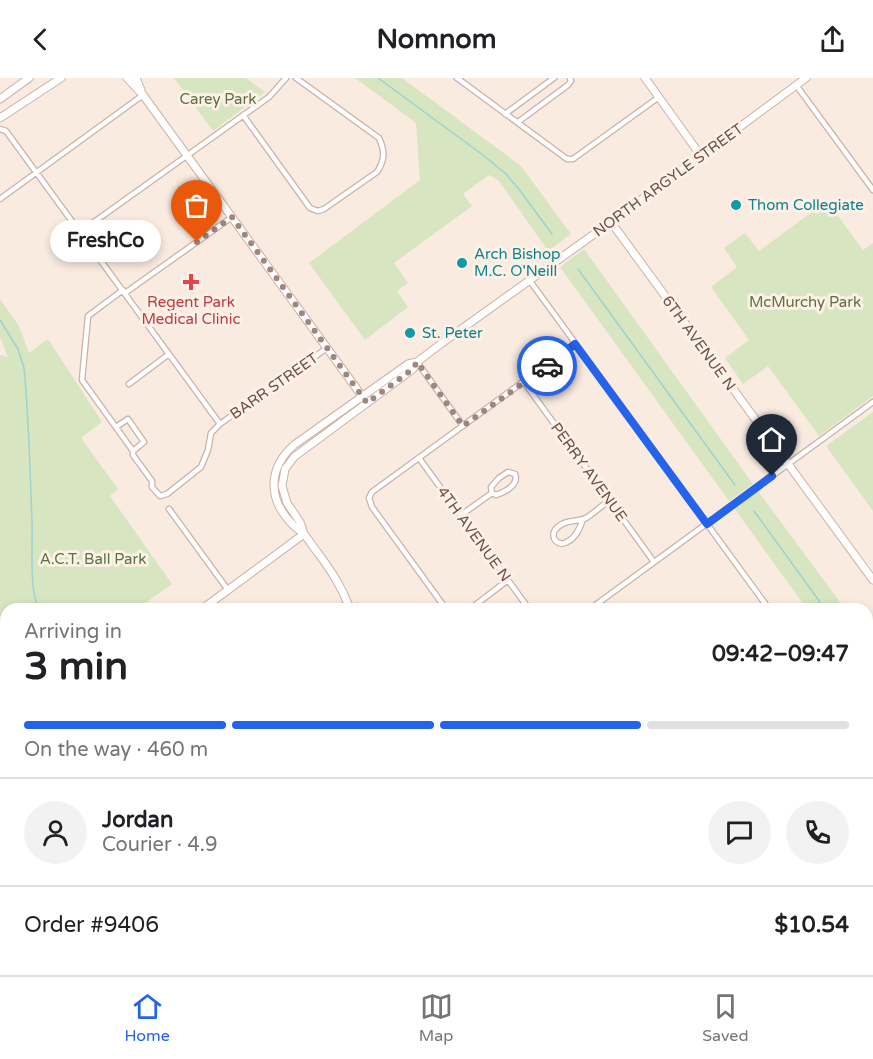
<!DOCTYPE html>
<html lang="en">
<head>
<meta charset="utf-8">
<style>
  :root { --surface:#fff; --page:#f2f2f2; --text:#202124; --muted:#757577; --line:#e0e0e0; --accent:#2563eb }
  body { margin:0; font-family:"Varela Round",sans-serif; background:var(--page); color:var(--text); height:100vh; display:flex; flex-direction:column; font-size:22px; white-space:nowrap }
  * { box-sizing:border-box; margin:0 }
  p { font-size:20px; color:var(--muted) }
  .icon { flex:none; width:33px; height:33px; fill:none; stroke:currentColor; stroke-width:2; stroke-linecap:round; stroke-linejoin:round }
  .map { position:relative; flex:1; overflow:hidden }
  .sheet { position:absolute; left:0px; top:525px; width:873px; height:372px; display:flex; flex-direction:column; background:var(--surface); border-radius:18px 18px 0 0; box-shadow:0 3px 9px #0003 }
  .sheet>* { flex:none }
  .pin { position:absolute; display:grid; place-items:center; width:51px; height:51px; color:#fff; margin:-62px -26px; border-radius:50% 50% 50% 0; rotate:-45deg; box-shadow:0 0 6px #0007 }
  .pin .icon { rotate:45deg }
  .courier { position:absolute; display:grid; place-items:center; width:60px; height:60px; margin:-30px; border:4px solid #2563eb; border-radius:50%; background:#fff; color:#222; box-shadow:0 2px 8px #0007 }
  .bubble { position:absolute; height:42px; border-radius:21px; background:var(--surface); box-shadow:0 3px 9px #0003; font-size:20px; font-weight:700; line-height:42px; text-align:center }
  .headline em { font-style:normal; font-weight:700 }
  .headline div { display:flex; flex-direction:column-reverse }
  .headline { display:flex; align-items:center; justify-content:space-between; height:102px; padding:0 24px }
  h1 { font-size:39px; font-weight:700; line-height:45px }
  .bar { display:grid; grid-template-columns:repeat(4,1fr); gap:9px 6px; align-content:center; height:72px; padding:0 24px }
  .bar i { height:8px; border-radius:4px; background:var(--line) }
  .bar .on { background:var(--accent) }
  .bar p { grid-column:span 4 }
  .line { display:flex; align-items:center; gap:15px; padding:0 24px; border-top:2px solid var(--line) }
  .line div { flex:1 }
  .round { display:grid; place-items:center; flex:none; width:63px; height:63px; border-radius:32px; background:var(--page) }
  header { display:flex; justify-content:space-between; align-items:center; height:78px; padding:0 24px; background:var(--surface); font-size:27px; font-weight:700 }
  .menu { display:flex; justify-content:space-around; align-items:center; height:84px; border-top:2px solid var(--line); background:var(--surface); font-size:16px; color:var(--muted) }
  .menu a { display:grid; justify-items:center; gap:3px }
  .menu .on { color:var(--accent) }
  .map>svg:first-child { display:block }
</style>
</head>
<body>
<header><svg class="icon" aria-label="back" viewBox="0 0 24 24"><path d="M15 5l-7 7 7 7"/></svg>Nomnom<svg class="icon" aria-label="share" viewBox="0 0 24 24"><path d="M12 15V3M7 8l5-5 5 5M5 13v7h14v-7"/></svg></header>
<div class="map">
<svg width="873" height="897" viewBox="0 0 873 897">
  <rect width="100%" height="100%" fill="#faebe1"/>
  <path fill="#d7e5c1" d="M174,0H246L265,14L213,53Z
    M355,0H402L521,88L571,156L548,173L499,103L489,97L463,116L472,128L394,185L408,205L397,213L408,229L365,262L309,185L420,102L416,45Z
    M827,123L863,172L873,165V318L819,358L768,288L743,306L725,280L749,262L711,209L737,189L724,170L745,155L759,173Z
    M584,171L753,406L729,423L560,189Z
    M0,221L19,248L29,275L48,261L102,344L81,360L118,411L110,418L172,506L137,531H6V631L0,623V277L8,279L0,259Z
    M873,334V433L826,368Z
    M758,413L845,531H807L734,430Z
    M867,562L873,570V622L867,613Z
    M178,891H289L291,897H182Z"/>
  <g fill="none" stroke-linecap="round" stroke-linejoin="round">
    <path stroke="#9ed2d0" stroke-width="1.5" d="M378,0L483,77L506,96L518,110L552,156
      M578,191L735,407
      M0,242L18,271L24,290C29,341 30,393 32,443C33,471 29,505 38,531
      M754,433L825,531
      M867,590L873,598
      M250,891L253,897"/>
    <defs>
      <path id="street" d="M457,0L567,81H573L659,19
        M796,7L873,112
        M505,36L554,0
        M243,37L310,130L318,133L324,131L377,94C385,82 385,73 379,60L296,0
        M518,44L568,7L571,3L570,0
        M0,51L6,53L220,346
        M0,121L143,17
        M80,154L269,19L286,0
        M530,203L769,531
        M123,212L88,238L82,302L133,373V377L152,403V409L160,418L167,416L201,389L208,372L211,355L220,346
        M125,215L232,139
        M417,284L463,348
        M524,304L654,484
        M129,306L169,276
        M220,346L327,270
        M116,349L128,341L144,364L133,373
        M419,380L529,531
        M169,431L228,512
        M461,437L492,415L496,417C505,414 519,407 515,396L508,394L499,400L491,409L492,415
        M583,441C580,450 576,460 567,464C558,469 550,460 555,452C565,440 576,445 586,440C594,435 601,428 609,423
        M350,530L357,528L362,531
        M446,531L372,429L369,420L372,414L575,266
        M470,531L508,502
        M590,531L873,324
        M0,634L6,642
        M867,664L873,672
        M867,747L873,742
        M0,773L6,769
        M867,806L873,814
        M0,867L6,863
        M375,891L380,897
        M459,891L464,897
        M615,891L619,897
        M772,891L776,897
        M88,897L96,891
        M469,897L478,891
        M600,897L609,891
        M728,897L736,891"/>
      <path id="secondary" d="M127,0L143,17L367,325
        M136,0L141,12
        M645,0L701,78
        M0,21L29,0
        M0,40L61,0
        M611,144L873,502
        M304,456L300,444L287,425L282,408L285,391L294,379L413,291L417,284L442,265L611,144L806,0
        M202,531L304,456
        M350,531C342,509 332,494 318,475C313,469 309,462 304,456C301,453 297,451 293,447C268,422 267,391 294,367L408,286L417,284
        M0,680L6,676
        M303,891V897"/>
      <path id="primary" d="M867,888L873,883
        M854,897L862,891
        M869,897L873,894"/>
    </defs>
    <use href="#street" stroke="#c9b1a9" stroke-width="7"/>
    <use href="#secondary" stroke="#ceb2a9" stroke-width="9"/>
    <use href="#primary" stroke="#d4cac9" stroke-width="10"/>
    <use href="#street" stroke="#fff" stroke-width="4.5"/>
    <use href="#secondary" stroke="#fff" stroke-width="7"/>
    <use href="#primary" stroke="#f4c39d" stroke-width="8"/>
    <path stroke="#aca1c1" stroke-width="1.5" stroke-dasharray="9 6" stroke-linecap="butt" d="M0,662L6,670
      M168,891L172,897"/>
  </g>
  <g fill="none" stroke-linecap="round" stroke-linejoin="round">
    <path stroke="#9f867f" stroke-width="6" stroke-dasharray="0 10.8" d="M197,164L232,139L367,325L413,291L417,284L463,348L547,288"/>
    <path stroke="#2563eb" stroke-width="8" d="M547,288L575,266L707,446L772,398"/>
  </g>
  <g fill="#0f9aa8" stroke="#fdf0e6" stroke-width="2">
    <circle cx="736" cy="127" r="6"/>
    <circle cx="462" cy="185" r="6"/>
    <circle cx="410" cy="255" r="6"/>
  </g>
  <path fill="#e0444e" stroke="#fdf0e6" stroke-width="2" d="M188 195h6v6h6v6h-6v6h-6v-6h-6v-6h6z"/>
  <g text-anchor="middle" stroke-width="6" stroke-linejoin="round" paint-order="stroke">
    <g font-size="15" fill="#5b7343" stroke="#fdf0e6">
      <text x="218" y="26">Carey Park</text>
      <text x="805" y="229">McMurchy Park</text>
      <text x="93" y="486">A.C.T. Ball Park</text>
    </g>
    <g font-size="15" fill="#6e504a" stroke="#fdf0e6">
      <text transform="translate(668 102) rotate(-36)" y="5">NORTH ARGYLE STREET</text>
      <text transform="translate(699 265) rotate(54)" y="5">6TH AVENUE N</text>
      <text transform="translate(274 308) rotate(-35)" y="5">BARR STREET</text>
      <text transform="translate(589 394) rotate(54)" y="5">PERRY AVENUE</text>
      <text transform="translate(474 456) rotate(54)" y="5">4TH AVENUE N</text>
    </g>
    <g font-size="15" fill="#0d838f" stroke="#fdf0e6" text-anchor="start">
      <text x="748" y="132">Thom Collegiate</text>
      <text x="474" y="181">Arch Bishop<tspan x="474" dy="17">M.C. O'Neill</tspan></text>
      <text x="422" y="260">St. Peter</text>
    </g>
    <g font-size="15" fill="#be3a42" stroke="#fdf0e6">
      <text x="191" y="229">Regent Park<tspan x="191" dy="17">Medical Clinic</tspan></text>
    </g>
  </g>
</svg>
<div class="pin" style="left:197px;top:164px;background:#ea580c"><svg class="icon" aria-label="bag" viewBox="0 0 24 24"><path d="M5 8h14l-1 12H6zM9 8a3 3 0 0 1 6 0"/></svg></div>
<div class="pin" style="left:772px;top:398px;background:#1f2937"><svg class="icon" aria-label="home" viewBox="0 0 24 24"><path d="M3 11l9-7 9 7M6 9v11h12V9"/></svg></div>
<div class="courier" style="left:547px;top:288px"><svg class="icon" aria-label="car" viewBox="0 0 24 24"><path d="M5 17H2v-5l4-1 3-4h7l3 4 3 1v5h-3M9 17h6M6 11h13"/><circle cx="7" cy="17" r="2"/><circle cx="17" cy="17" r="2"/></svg></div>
<div class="bubble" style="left:50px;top:142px;width:111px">FreshCo</div>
<section class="sheet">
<div class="headline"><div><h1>3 min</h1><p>Arriving in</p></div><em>09:42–09:47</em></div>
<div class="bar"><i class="on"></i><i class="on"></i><i class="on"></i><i></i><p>On the way · 460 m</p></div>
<div class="line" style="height:108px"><a class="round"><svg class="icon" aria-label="person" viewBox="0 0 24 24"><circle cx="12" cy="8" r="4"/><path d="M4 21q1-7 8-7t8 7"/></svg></a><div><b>Jordan</b><p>Courier · 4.9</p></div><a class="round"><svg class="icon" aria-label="chat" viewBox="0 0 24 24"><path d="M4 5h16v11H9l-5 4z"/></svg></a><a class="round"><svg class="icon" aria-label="phone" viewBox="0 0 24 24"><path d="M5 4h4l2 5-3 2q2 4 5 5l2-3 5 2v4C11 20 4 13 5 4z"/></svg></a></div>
<div class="line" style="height:78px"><div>Order #9406</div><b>$10.54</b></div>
</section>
</div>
<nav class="menu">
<a class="on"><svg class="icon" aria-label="home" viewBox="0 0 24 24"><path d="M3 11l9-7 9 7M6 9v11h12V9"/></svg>Home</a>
<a><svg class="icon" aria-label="map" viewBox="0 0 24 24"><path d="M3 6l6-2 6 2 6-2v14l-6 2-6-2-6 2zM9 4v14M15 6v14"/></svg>Map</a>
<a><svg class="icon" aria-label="saved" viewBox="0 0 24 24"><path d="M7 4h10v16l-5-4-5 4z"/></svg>Saved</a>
</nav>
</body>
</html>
